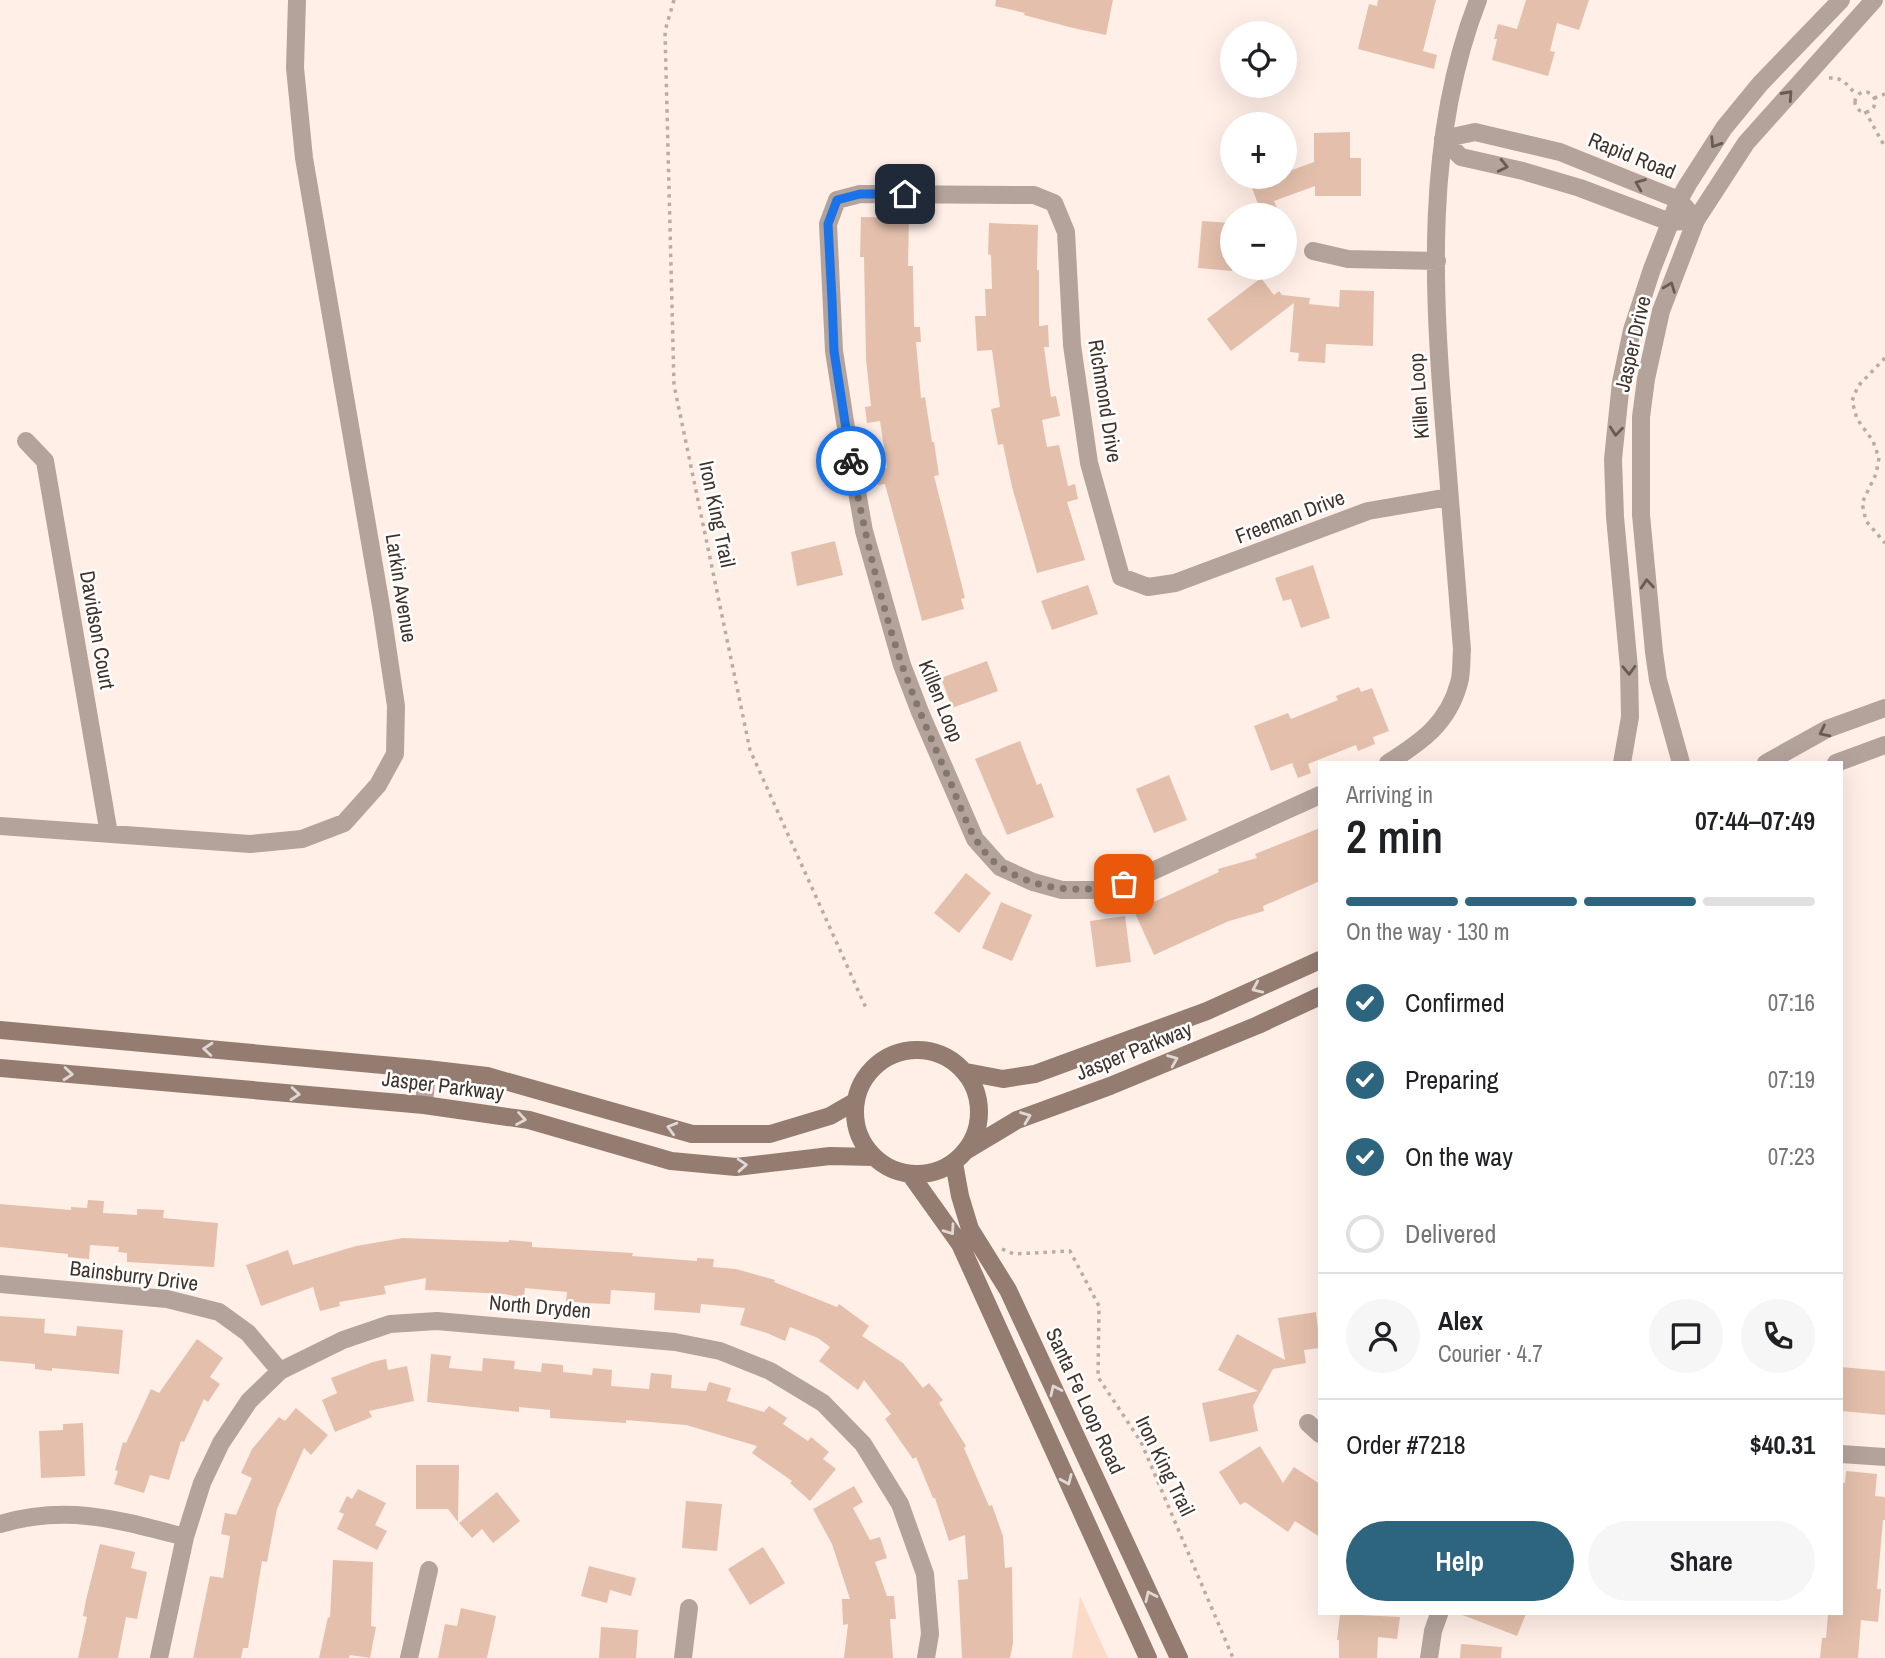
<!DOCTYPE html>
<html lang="en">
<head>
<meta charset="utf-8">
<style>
  :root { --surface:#fff; --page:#f6f6f6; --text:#202124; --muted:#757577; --line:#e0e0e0; --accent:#2d657f }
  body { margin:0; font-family:"Archivo Narrow",sans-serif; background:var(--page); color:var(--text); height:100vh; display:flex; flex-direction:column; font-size:26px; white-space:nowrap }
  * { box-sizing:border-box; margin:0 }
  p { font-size:23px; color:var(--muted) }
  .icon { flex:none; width:38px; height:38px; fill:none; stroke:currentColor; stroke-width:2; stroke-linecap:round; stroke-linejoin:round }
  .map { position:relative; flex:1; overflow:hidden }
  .drawer { position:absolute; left:1318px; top:761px; width:525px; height:854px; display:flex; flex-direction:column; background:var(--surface); border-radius:0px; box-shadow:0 7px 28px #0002 }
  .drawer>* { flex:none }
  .controls { position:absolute; left:1220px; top:21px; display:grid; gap:14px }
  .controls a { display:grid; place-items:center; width:77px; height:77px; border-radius:50%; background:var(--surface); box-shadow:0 7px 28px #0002; font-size:35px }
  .pin { position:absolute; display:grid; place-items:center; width:60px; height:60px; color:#fff; margin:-30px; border-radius:14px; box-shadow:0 4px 10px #0006 }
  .courier { position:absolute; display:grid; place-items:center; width:70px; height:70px; margin:-35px; border:5px solid #1a73e8; border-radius:50%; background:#fff; color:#222; box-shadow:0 2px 9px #0007 }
  .overview em { font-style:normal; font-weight:600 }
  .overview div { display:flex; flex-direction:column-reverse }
  .overview { display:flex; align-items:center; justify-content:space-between; height:119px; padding:0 28px }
  h1 { font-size:46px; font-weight:600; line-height:52px }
  .bar { display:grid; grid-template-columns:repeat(4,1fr); gap:10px 7px; align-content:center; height:84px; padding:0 28px }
  .bar i { height:9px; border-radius:5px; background:var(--line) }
  .bar .selected { background:var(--accent) }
  .bar p { grid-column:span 4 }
  .line { display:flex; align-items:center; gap:18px; padding:0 28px; border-top:2px solid var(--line) }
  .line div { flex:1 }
  .round { display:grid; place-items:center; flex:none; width:74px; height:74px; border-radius:37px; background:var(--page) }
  ol { padding:0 28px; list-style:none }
  li { display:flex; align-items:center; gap:21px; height:77px }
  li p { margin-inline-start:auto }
  li .icon { padding:7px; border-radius:50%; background:var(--accent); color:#fff; stroke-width:4 }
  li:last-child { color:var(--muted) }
  li i { width:38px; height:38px; border:4px solid var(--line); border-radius:50% }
  .button { display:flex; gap:14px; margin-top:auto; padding:14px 28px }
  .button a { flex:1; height:80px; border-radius:42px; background:var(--accent); color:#fff; font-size:28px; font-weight:600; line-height:80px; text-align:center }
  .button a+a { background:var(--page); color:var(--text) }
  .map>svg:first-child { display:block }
</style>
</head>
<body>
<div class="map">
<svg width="1885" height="1658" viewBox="0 0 1885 1658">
  <rect width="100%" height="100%" fill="#ffefe7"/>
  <path fill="#fbdac8" d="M1080,1596L1108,1658H1072Z"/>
  <path fill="#e4c0ac" d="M996,0H1113L1106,35L1073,28L1024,15L1025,13L995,6Z
    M1378,0H1436L1423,51L1437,55L1434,69L1358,49L1369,4L1377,6Z
    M1526,0H1589L1579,30L1557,23L1550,51L1555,52L1548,76L1492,60L1497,39H1494L1498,24L1517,29Z
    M1350,132V158H1361V196H1315V186L1274,201L1278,211L1262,215L1248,177H1284V173L1314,162V133Z
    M861,217L909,218L908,266H913L914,327H920L921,342H916L921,398L925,397L932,442H934L939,475L934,476L965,598L961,599L964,609L922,621L885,484L877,485L875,470L887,468L880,421L867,423L865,407L871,406L866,359L864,257H860Z
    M1202,221L1232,223V271L1198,268Z
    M989,223L1038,225L1037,270H1039V326L1048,325L1049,347H1044L1051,397L1056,396L1060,416L1042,420L1047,447L1059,445L1068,486L1075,484L1078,499L1067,502L1085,560L1037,573L1012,487L1003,444L998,445L991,409L1000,407L992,350L977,351L975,316H986L985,289H992L991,255L988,254Z
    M1261,278L1274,295L1279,291L1282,295L1310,298L1309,304L1339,307L1340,290L1374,291L1373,346L1326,344L1325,363L1298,361L1299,353L1290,352L1294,303L1231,351L1207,319Z
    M835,541L843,575L797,586L791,552Z
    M1313,565L1330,618L1301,628L1291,599L1283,601L1275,578Z
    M1088,585L1098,614L1052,630L1041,601Z
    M987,661L998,691L952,708L941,678Z
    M1359,687L1361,692L1372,688L1389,731L1373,737L1375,744L1358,751L1356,745L1308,764L1311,773L1298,778L1292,763L1271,771L1254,726L1288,713L1291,719L1338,700L1336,696Z
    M1020,741L1037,785L1041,783L1054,817L1007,835L975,759Z
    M1169,775L1187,820L1154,833L1136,789Z
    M1320,828V881L1263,906L1264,911L1229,921L1154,955L1134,911L1219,872L1218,869L1257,858L1255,854Z
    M966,873L991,893L959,933L934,913Z
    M1001,902L1032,915L1012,961L982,948Z
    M1125,916L1131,962L1096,967L1090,921Z
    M88,1200L104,1201L103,1213L137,1215V1209L164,1210L163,1218L218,1223L214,1267L127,1262V1253L118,1252L119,1247L90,1245L89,1259L68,1257V1254L0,1247V1204L71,1210V1207L87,1208Z
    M403,1238L509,1242V1240L532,1242V1247L633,1253L632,1256L697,1261V1258L714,1259L713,1267L736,1269L775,1280L774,1282L837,1307L839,1304L869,1326L862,1336L903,1363L923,1388L929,1383L943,1400L939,1403L966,1446L964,1448L989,1506L992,1505L1003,1536L1005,1568L1012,1567L1013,1643L1010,1658H962L958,1580L968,1579L965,1535L949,1541L935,1498H933L916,1457L913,1459L885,1419L891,1414L864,1380L858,1390L819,1361L830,1347L818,1338L790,1327L785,1341L767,1333L740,1325L745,1308L701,1304L700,1313L654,1310L655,1293L611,1290L610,1304L585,1303L566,1301L567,1292L525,1288L524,1298L504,1294L425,1290L426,1278L384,1286L386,1294L339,1302L340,1306L320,1311L313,1287L261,1306L246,1265L288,1250L293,1265L356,1246Z
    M1316,1312L1320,1348L1304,1350L1306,1363L1273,1369L1253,1406L1258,1431L1210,1442L1202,1403L1258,1391L1218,1370L1237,1334L1285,1360L1278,1318Z
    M0,1316L45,1319L44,1333L76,1336L77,1326L123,1330L119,1374L52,1368V1371L35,1369V1364L0,1361Z
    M197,1339L223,1358L210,1377L220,1384L208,1402L204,1399L184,1442L181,1441L169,1480L150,1475L144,1493L114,1484L118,1471L115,1470L123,1442L126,1443L151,1389L159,1393Z
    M431,1354L451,1356L449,1368L482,1371L483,1358L515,1361L514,1369L541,1372L542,1363L563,1365V1372L592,1375L593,1368L612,1370L611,1386L649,1389L651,1373L672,1375L671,1388L706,1391L709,1382L731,1388L727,1401L764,1412L769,1406L787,1418L783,1424L808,1441L811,1437L829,1452L823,1459L836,1469L810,1501L790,1483L792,1481L752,1453L757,1446L686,1425L626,1420V1423L550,1418V1410L519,1407V1412L427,1402Z
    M386,1359L388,1370L407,1366L414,1401L369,1411L372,1417L335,1432L322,1400L337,1393L331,1378L373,1362Z
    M1841,1367L1885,1371V1415L1841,1411Z
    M296,1408L328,1435L311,1455L304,1448L277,1509L267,1562L262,1561L248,1648H243L241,1658H193L210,1576L223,1578L230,1536L221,1534L225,1513L236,1515L252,1478L241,1473L252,1449L279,1417L285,1421Z
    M83,1423L85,1476L41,1478L39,1431L63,1430V1424Z
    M1260,1446L1283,1483L1294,1467L1320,1484V1537L1295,1521L1288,1532L1245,1502L1240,1505L1219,1472Z
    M416,1465H459L458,1522L448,1509H416Z
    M1846,1471L1877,1474L1875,1496L1885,1497V1520H1883L1877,1589H1881L1878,1622L1861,1620L1858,1658H1820L1822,1638H1826L1828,1614H1841V1482L1845,1483Z
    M854,1486L863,1502L853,1508L870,1540L880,1537L887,1558L875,1562L887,1596H894L896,1619H890L893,1658H844L848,1624L843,1625L842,1599H850L832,1544L813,1509Z
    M358,1489L386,1503L375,1525L387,1531L377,1550L337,1529L344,1514L339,1512L347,1496L352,1499Z
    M497,1492L520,1521L493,1543L482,1529L472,1538L459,1523Z
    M686,1501L722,1504L717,1551L682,1548Z
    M100,1544L135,1552L131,1568L147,1572L137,1619L126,1617L118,1658H78L87,1617L83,1616L86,1600Z
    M763,1547L785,1583L750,1605L728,1569Z
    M333,1560L373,1562L371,1626L376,1627L370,1658L350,1655L349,1658H319L328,1617L330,1618Z
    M589,1566L636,1578L631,1596L610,1590L607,1603L581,1596Z
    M461,1608L496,1616L487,1658H438L445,1624L457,1626Z
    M1340,1614L1400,1617L1397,1639L1378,1637L1377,1658H1339V1640H1337Z
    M1460,1614H1526L1517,1636Z
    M601,1627L638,1630L636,1658H599Z
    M1461,1644L1502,1647L1501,1658H1460Z"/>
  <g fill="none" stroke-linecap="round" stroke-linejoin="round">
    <path stroke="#baaba3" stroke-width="3.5" stroke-dasharray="3.5 5" stroke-linecap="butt" d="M674,0L665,31L674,385L750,750L866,1008
      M1829,78C1844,77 1847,86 1857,95
      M1855 102a10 10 0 1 1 20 0a10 10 0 1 1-20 0Z
      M1874,98L1885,94
      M1865,111L1885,147
      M1885,358L1858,386L1852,401L1857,419L1873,441L1879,458L1876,474L1862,503L1866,521L1885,543
      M1002,1249L1014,1254L1070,1251L1099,1306L1098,1377L1141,1442L1233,1658"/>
    <path stroke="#b3a39b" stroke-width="18" d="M1443,139L1475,132L1560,152L1679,200L1696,220
      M1443,139L1461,157L1523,171L1580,188L1670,222L1685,221
      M1313,251L1348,259L1437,261
      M26,441L45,461L109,834
      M1388,763C1421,742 1448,724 1459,683C1462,673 1461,660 1462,650C1456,579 1450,508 1445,437C1433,292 1424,139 1478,0
      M1320,795L1124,884L1095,890H1062L1033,882L1000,867L975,839L920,712L902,665L864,531L849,447L834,351L828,224L837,200L860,194L1034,195L1054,203L1066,232L1072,345L1089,463L1121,577L1148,587L1175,583L1368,511L1449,497
      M0,826L250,844L302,839L344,823L378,785L395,754L396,706L382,612L304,158L295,68L297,0
      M0,1284L167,1299L219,1312L248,1333L280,1371
      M1308,1423L1320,1434
      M1841,1454L1885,1457
      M0,1524C68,1504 119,1520 185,1537
      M159,1658L185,1537L202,1483L221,1443L249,1401L280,1371L343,1340L390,1324L437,1321L675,1342L720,1351L770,1371L823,1403L863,1444L900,1504L925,1574L930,1634L926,1658
      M409,1658L429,1570
      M683,1658L689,1608
      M1429,1658L1433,1631L1439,1614"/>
    <path stroke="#b3a39b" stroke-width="18" d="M1622,763L1630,717L1629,668L1615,517L1613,459L1621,382L1632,330L1652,269L1679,200L1688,184L1724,128L1760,84L1841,0
      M1681,763L1658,680L1654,652L1641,515V417L1646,379L1661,311L1696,220L1746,143L1874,0
      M1766,763L1827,729L1885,708
      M1836,763L1885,745
      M424,1105L427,1069"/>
    <path stroke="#947d70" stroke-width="18" d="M0,1030L427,1069L487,1076L692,1134H770L830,1116L856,1101
      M855 1112a62 62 0 1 1 124 0a62 62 0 1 1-124 0Z
      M0,1068L424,1105L529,1120L671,1161L736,1167L830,1156L874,1157
      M966,1072L1003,1079L1035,1074L1207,1011L1320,960
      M967,1150L1017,1120L1110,1086L1258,1025L1320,996
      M954,1163L960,1196L970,1229L1008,1290L1179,1658
      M910,1174L960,1244L1148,1658"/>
  </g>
  <defs><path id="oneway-chevron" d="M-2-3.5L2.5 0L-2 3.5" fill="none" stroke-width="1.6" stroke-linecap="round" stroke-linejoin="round" transform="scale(1.75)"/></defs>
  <g stroke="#695a52">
    <use href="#oneway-chevron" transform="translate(1788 95) rotate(-48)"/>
    <use href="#oneway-chevron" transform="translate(1715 143) rotate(123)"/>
    <use href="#oneway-chevron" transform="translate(1503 166) rotate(13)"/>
    <use href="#oneway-chevron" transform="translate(1640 184) rotate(-158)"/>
    <use href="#oneway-chevron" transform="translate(1670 287) rotate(-69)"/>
    <use href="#oneway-chevron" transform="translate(1616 431) rotate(96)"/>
    <use href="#oneway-chevron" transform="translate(1647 584) rotate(-95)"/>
    <use href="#oneway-chevron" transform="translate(1629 670) rotate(88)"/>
    <use href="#oneway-chevron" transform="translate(1824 732) rotate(154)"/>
  </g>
  <g stroke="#dfd8d4">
    <use href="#oneway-chevron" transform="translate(1257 988) rotate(156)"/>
    <use href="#oneway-chevron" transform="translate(208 1049) rotate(-175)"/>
    <use href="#oneway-chevron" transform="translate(1173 1060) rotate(-22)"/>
    <use href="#oneway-chevron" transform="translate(68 1074) rotate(5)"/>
    <use href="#oneway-chevron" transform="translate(295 1094) rotate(5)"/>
    <use href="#oneway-chevron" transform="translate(1026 1117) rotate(-21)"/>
    <use href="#oneway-chevron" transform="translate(521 1119) rotate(9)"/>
    <use href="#oneway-chevron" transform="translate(672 1128) rotate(-164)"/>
    <use href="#oneway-chevron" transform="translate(742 1165) rotate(-4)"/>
    <use href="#oneway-chevron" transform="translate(950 1230) rotate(55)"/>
    <use href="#oneway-chevron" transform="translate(1055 1390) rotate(-115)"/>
    <use href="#oneway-chevron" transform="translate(1067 1480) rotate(66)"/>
    <use href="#oneway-chevron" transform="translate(1150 1596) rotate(-115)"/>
  </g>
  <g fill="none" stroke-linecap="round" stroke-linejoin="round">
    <path stroke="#84756d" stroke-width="7" stroke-dasharray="0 12.6" d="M851,461C864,530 880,601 903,668C917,706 933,744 950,781C962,810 973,848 1001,867C1039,892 1081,893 1124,884"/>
    <path stroke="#1a73e8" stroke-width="9" d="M851,461L834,351L832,300L828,224L837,200L860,194H905"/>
  </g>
  <g text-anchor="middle" stroke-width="5" stroke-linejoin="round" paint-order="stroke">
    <g font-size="21" fill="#41332b" stroke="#fff">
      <text transform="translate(1632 156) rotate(22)" y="7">Rapid Road</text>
      <text transform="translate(1633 344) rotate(-77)" y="7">Jasper Drive</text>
      <text transform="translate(1419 396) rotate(-94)" y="7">Killen Loop</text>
      <text transform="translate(1105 401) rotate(81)" y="7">Richmond Drive</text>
      <text transform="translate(717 514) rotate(78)" y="7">Iron King Trail</text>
      <text transform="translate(1290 517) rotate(-21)" y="7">Freeman Drive</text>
      <text transform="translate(401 588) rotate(81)" y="7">Larkin Avenue</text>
      <text transform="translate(97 630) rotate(80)" y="7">Davidson Court</text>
      <text transform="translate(941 701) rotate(68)" y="7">Killen Loop</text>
      <text transform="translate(1134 1051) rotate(-22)" y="7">Jasper Parkway</text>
      <text transform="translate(443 1086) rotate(7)" y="7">Jasper Parkway</text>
      <text transform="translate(134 1276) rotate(7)" y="7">Bainsburry Drive</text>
      <text transform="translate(540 1307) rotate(5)" y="7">North Dryden</text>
      <text transform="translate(1085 1401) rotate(65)" y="7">Santa Fe Loop Road</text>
      <text transform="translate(1165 1466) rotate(64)" y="7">Iron King Trail</text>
    </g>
  </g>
</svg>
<div class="controls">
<a><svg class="icon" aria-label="locate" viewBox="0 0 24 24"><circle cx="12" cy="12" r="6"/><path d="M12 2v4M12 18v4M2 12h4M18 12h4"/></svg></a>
<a>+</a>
<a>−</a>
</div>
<div class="pin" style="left:1124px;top:884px;background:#ea580c"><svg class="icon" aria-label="bag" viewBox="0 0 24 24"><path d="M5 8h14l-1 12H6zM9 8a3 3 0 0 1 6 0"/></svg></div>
<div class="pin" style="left:905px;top:194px;background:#1f2937"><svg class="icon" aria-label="home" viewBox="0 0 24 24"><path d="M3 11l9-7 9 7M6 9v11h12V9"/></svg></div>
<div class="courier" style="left:851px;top:461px"><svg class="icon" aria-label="bike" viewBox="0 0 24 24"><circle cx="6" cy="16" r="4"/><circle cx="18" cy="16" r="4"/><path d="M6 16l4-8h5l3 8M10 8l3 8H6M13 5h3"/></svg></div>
<section class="drawer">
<div class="overview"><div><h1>2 min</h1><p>Arriving in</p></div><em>07:44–07:49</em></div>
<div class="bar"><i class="selected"></i><i class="selected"></i><i class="selected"></i><i></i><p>On the way · 130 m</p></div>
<ol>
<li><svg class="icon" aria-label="check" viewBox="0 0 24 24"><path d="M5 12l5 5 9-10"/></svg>Confirmed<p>07:16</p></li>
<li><svg class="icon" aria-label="check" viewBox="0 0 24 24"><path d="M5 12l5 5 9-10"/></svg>Preparing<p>07:19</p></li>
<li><svg class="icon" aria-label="check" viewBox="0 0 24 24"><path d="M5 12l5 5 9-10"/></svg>On the way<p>07:23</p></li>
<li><i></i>Delivered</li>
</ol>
<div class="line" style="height:126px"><a class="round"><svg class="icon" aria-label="person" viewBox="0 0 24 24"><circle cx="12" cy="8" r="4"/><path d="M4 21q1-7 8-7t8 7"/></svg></a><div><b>Alex</b><p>Courier · 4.7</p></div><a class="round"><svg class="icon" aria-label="chat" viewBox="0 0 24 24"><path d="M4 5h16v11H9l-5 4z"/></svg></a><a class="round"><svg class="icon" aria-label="phone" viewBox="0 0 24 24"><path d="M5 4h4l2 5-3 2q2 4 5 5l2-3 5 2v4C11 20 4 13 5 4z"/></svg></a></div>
<div class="line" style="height:91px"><div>Order #7218</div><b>$40.31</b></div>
<div class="button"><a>Help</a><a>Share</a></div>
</section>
</div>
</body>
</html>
